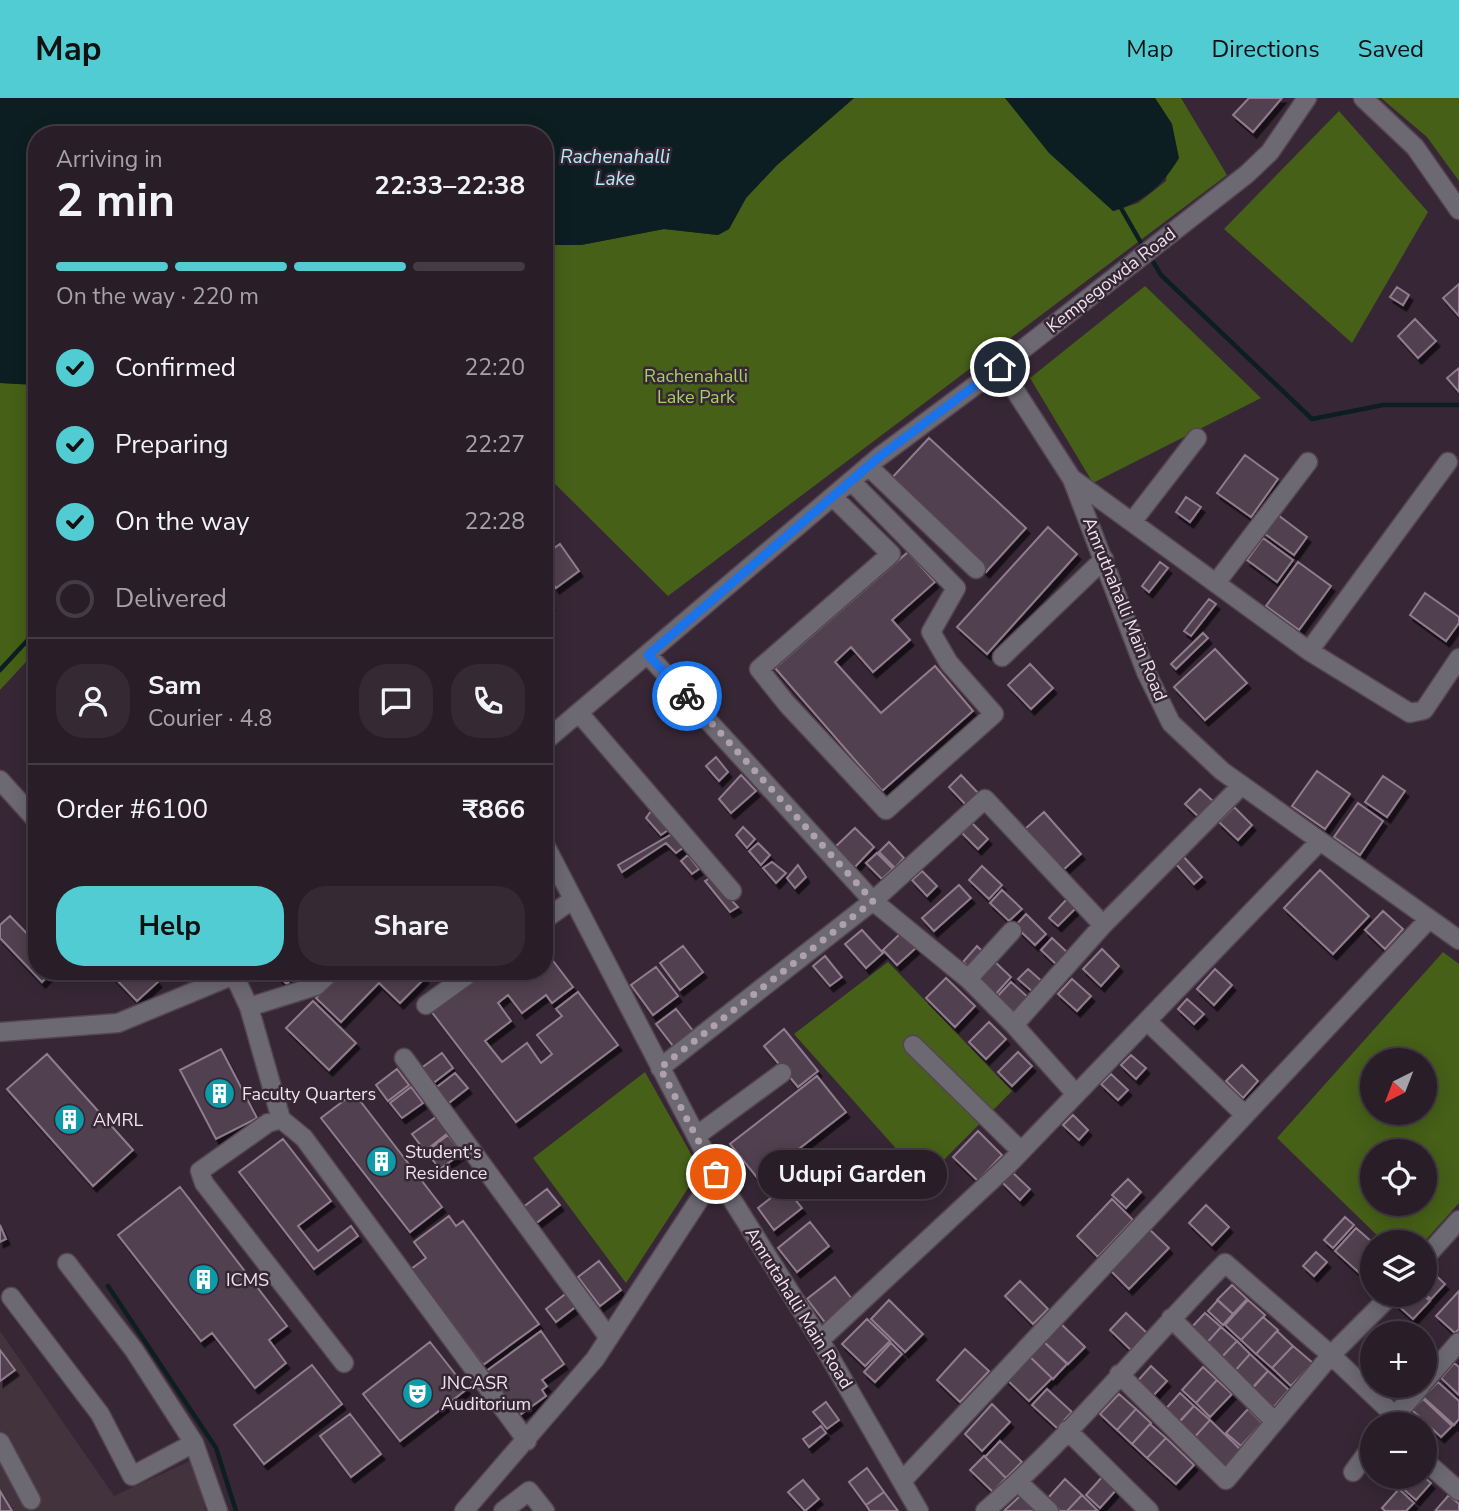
<!DOCTYPE html>
<html lang="en">
<head>
<meta charset="utf-8">
<style>
  :root { --surface:#291d28; --page:#352a34; --text:#f1f3f6; --muted:#a5a2a8; --line:#453b45; --accent:#51ccd3 }
  body { margin:0; font-family:"Nunito Sans",sans-serif; background:var(--page); color:var(--text); height:100vh; display:flex; flex-direction:column; font-size:26px; white-space:nowrap }
  * { box-sizing:border-box; margin:0 }
  p { font-size:23px; color:var(--muted) }
  .icon { flex:none; width:38px; height:38px; fill:none; stroke:currentColor; stroke-width:2; stroke-linecap:round; stroke-linejoin:round }
  .map { position:relative; flex:1; overflow:hidden }
  .panel { position:absolute; left:28px; top:28px; width:525px; height:854px; display:flex; flex-direction:column; background:var(--surface); border-radius:28px; box-shadow:0 4px 18px #0003,0 0 0 2px var(--line) }
  .panel>* { flex:none }
  .needle { width:46px; rotate:222deg }
  .controls { position:absolute; left:1360px; top:950px; display:grid; gap:14px }
  .controls a { display:grid; place-items:center; width:77px; height:77px; border-radius:50%; background:var(--surface); box-shadow:0 4px 18px #0003,0 0 0 2px var(--line); font-size:35px }
  .pin { position:absolute; display:grid; place-items:center; width:60px; height:60px; color:#fff; margin:-30px; border:4px solid #fff; border-radius:50%; box-shadow:0 2px 7px #0007 }
  .courier { position:absolute; display:grid; place-items:center; width:70px; height:70px; margin:-35px; border:5px solid #1a73e8; border-radius:50%; background:#fff; color:#222; box-shadow:0 2px 9px #0007 }
  .bubble { position:absolute; height:49px; border-radius:24px; background:var(--surface); box-shadow:0 4px 18px #0003,0 0 0 2px var(--line); font-size:23px; font-weight:700; line-height:49px; text-align:center }
  .headline em { font-style:normal; font-weight:700 }
  .headline div { display:flex; flex-direction:column-reverse }
  .headline { display:flex; align-items:center; justify-content:space-between; height:119px; padding:0 28px }
  h1 { font-size:46px; font-weight:700; line-height:52px }
  .bar { display:grid; grid-template-columns:repeat(4,1fr); gap:10px 7px; align-content:center; height:84px; padding:0 28px }
  .bar i { height:9px; border-radius:5px; background:var(--line) }
  .bar .on { background:var(--accent) }
  .bar p { grid-column:span 4 }
  .line { display:flex; align-items:center; gap:18px; padding:0 28px; border-top:2px solid var(--line) }
  .line div { flex:1 }
  .round { display:grid; place-items:center; flex:none; width:74px; height:74px; border-radius:28px; background:var(--page) }
  ol { padding:0 28px; list-style:none }
  li { display:flex; align-items:center; gap:21px; height:77px }
  li p { margin-inline-start:auto }
  li .icon { padding:7px; border-radius:50%; background:var(--accent); color:#111; stroke-width:4 }
  li:last-child { color:var(--muted) }
  li i { width:38px; height:38px; border:4px solid var(--line); border-radius:50% }
  .button { display:flex; gap:14px; margin-top:auto; padding:14px 28px }
  .button a { flex:1; height:80px; border-radius:28px; background:var(--accent); color:#111; font-size:28px; font-weight:700; line-height:80px; text-align:center }
  .button a+a { background:var(--page); color:var(--text) }
  header { display:flex; align-items:center; gap:42px; box-sizing:border-box; height:98px; padding:0 35px; background:var(--accent); color:#111 }
  header strong { font-size:33px }
  nav { display:flex; gap:38px; margin-inline-start:auto; font-size:24px }
  .map>svg:first-child { display:block }
</style>
</head>
<body>
<header>
<strong>Map</strong>
<nav><a>Map</a><a>Directions</a><a>Saved</a></nav>
</header>
<div class="map">
<svg width="1459" height="1413" viewBox="0 0 1459 1413">
  <defs>
    <filter id="shadow"><feDropShadow dx="3.5" dy="5.5" stdDeviation="0" flood-color="#0009"/></filter>
  </defs>
  <rect width="100%" height="100%" fill="#372736"/>
  <path fill="#42333d" d="M0,1233L114,1398L192,1362L206,1413H0Z"/>
  <path fill="#466017" fill-rule="evenodd" d="M854,0H1005L1114,113L1138,105L1166,83L1172,26L1155,0H1181L1227,77L668,498L544,375V147H581L664,131L718,137L729,131L746,100L777,67Z
    M1381,0H1459V83L1427,39Z
    M1339,13L1428,114L1352,245L1224,131Z
    M1145,188L1261,300L1093,385L1030,280Z
    M0,285L37,287V552L0,592Z
    M1443,854L1459,866V1105L1424,1144H1384L1277,1040ZM1372,962H1424V1015H1372ZM1372,1054H1424V1106H1372Z
    M888,864L1012,993L924,1082L794,936Z
    M645,974L700,1072L626,1185L533,1060Z"/>
  <path fill="#0c1e21" d="M0,0H854L777,67L746,100L729,131L718,137L664,131L581,147H544V37H37V287L0,285Z
    M1005,0H1155L1172,26L1179,60C1163,87 1145,103 1113,113L1049,55Z"/>
  <g fill="none" stroke-linecap="round" stroke-linejoin="round">
    <path stroke="#0c1e21" stroke-width="4.5" d="M1121,110L1144,150
      M1149,157L1161,177L1312,321L1383,307H1459
      M0,572L37,532
      M108,1188L216,1350L236,1413"/>
  </g>
  <path fill="#513f50" stroke="#907c8e" stroke-width="2" filter="url(#shadow)" d="M1249,0H1282L1253,34L1233,17Z
    M1459,186V218L1443,200Z
    M1397,189L1409,197L1403,207L1390,199Z
    M1415,221L1436,243L1418,260L1398,238Z
    M1459,270V294L1447,280Z
    M929,340L1026,430L986,474L889,383Z
    M1245,357L1278,381L1251,419L1217,395Z
    M1186,399L1201,409L1190,424L1176,414Z
    M1278,417L1307,439L1294,457L1265,436Z
    M1048,429L1077,456L987,556L957,529Z
    M1263,440L1293,462L1277,484L1247,462Z
    M560,446L579,473L556,490L544,473V457Z
    M908,454L935,484L892,522L910,542L873,574L851,549L835,564L881,615L935,568L973,613L882,693L775,570Z
    M1160,464L1168,470L1149,494L1142,488Z
    M1298,464L1331,488L1299,532L1266,508Z
    M1425,495L1459,519V525L1446,543L1410,517Z
    M544,497L551,507L544,512Z
    M1209,501L1216,506L1191,538L1184,533Z
    M1203,535L1208,540L1176,571L1171,566Z
    M1215,551L1247,585L1205,622L1174,589Z
    M1030,566L1053,590L1031,611L1008,587Z
    M716,659L728,674L719,683L706,668Z
    M1317,673L1350,696L1325,731L1292,708Z
    M741,677L756,693L731,715L719,701Z
    M961,677L979,696L967,708L949,689Z
    M1383,678L1405,693L1387,719L1365,704Z
    M1200,691L1216,706L1201,721L1185,706Z
    M1358,705L1383,723L1360,757L1334,739Z
    M1234,709L1252,727L1238,742L1219,724Z
    M651,713L668,732L661,737L646,720Z
    M1044,714L1081,756L1063,772L1025,731Z
    M972,725L988,741L978,751L962,735Z
    M743,729L755,741L747,750L736,737Z
    M855,730L874,749L852,772L832,752Z
    M672,736L684,749L676,755L666,745L622,774L618,767Z
    M889,744L904,760L895,770L879,754Z
    M758,745L770,757L761,767L749,753Z
    M877,755L893,771L882,781L866,765Z
    M688,757L699,771L692,776L681,763Z
    M1182,757L1202,779L1194,786L1174,764Z
    M772,764L786,775L776,785L763,770Z
    M798,767L806,779L795,790L787,780Z
    M982,768L1002,787L989,801L969,782Z
    M1320,772L1369,818L1333,856L1284,810Z
    M922,773L937,788L927,798L912,782Z
    M710,780L738,809L730,814L705,783Z
    M959,787L971,800L934,833L922,820Z
    M1002,792L1022,811L1009,823L990,805Z
    M1066,802L1078,808L1058,828L1049,820Z
    M1383,813L1403,831L1385,851L1365,832Z
    M1026,816L1046,836L1035,847L1015,828Z
    M10,818L37,846V873H53L42,884L0,840V827Z
    M862,832L883,855L866,870L845,846Z
    M902,834L916,850L897,867L883,852Z
    M1052,840L1069,856L1058,868L1041,852Z
    M683,848L703,874L680,892L660,865Z
    M977,848L984,855L970,870L963,864Z
    M544,851L573,889L552,905L546,897L522,915L508,897L498,905L511,923L485,943L502,964L527,945L541,965L552,956L537,937L562,918L556,911L578,894L618,947L516,1024L431,913L484,873H544Z
    M1102,851L1119,868L1101,888L1083,871Z
    M825,858L842,879L830,888L813,868Z
    M994,863L1011,879L994,898L977,882Z
    M656,869L678,898L653,917L631,887Z
    M1028,871L1045,886L1035,896L1018,881Z
    M1215,871L1232,887L1214,907L1197,891Z
    M114,873H149L158,884L137,903L111,876Z
    M272,873H318L307,887L295,877L287,886Z
    M343,873H419L425,880L400,905L379,885L341,924L316,900Z
    M946,880L975,908L955,929L926,900Z
    M1072,881L1091,898L1077,913L1058,896Z
    M1011,884L1031,902L1013,921L993,903Z
    M1187,901L1204,916L1194,926L1178,911Z
    M313,903L356,945L329,972L286,930Z
    M676,911L697,938L677,953L656,926Z
    M989,924L1006,941L986,961L969,944Z
    M784,931L818,973L798,989L764,948Z
    M221,951L257,1020L216,1041L180,972Z
    M1018,954L1032,968L1012,988L998,974Z
    M442,955L453,970L432,986L420,971Z
    M47,956L133,1052L93,1088L7,991Z
    M1131,957L1146,970L1136,981L1121,967Z
    M1242,967L1258,983L1243,1000L1226,983Z
    M397,971L409,987L388,1003L376,987Z
    M455,975L468,990L445,1008L433,992Z
    M1111,976L1128,992L1118,1002L1101,986Z
    M817,978L846,1014L759,1082L730,1046Z
    M411,989L423,1005L402,1020L390,1005Z
    M354,995L442,1109L410,1134L321,1020Z
    M1073,1017L1088,1032L1079,1042L1063,1027Z
    M436,1019L448,1035L425,1053L412,1036Z
    M978,1033L1002,1057L978,1083L953,1059Z
    M448,1037L462,1055L440,1071L426,1054Z
    M283,1041L331,1103L298,1128L318,1153L351,1128L358,1138L314,1171L239,1074Z
    M1012,1074L1030,1091L1020,1102L1002,1084Z
    M1128,1081L1141,1094L1126,1110L1112,1097Z
    M180,1089L287,1228L269,1242L286,1265L255,1290L212,1235L201,1243L118,1137Z
    M785,1089L802,1110L774,1132L758,1110Z
    M547,1091L560,1107L535,1126L522,1110Z
    M1112,1101L1133,1122L1098,1159L1077,1138Z
    M1206,1107L1229,1129L1212,1147L1189,1125Z
    M449,1118L456,1128L463,1123L539,1226L483,1267L411,1171L426,1160L414,1144Z
    M1345,1119L1354,1127L1333,1150L1324,1142Z
    M810,1124L829,1148L797,1174L778,1150Z
    M0,1127L6,1141L0,1144Z
    M1147,1129L1169,1150L1129,1191L1108,1170Z
    M1356,1130L1372,1144V1172L1365,1180L1335,1153Z
    M1316,1154L1327,1164L1314,1178L1303,1168Z
    M599,1163L621,1192L600,1208L578,1179Z
    M1427,1169L1445,1186L1431,1201L1424,1195Z
    M835,1179L855,1205L827,1227L807,1201Z
    M1020,1183L1048,1211L1033,1226L1005,1198Z
    M1232,1187L1247,1201L1233,1216L1217,1202Z
    M1459,1193V1231L1455,1235L1436,1218Z
    M568,1194L578,1207L556,1224L546,1211Z
    M1400,1197H1423L1430,1203L1413,1221L1394,1204Z
    M889,1202L923,1236L905,1254L871,1221Z
    M1218,1202L1233,1216L1223,1227L1208,1213Z
    M1248,1202L1265,1217L1241,1242L1225,1227Z
    M1126,1215L1149,1237L1133,1254L1110,1232Z
    M1205,1215L1221,1229L1205,1247L1189,1232Z
    M1263,1219L1278,1232L1256,1256L1241,1242Z
    M867,1221L890,1243L865,1268L842,1246Z
    M1060,1225L1085,1249L1068,1266L1043,1243Z
    M1221,1229L1237,1243L1219,1262L1204,1248Z
    M541,1233L564,1266L542,1282L547,1288L542,1292L546,1298L517,1319L485,1274Z
    M1277,1233L1293,1248L1272,1270L1256,1256Z
    M1043,1243L1067,1266L1053,1281L1029,1258Z
    M1237,1243L1250,1256L1234,1274L1220,1261Z
    M430,1244L467,1291L400,1343L363,1296Z
    M891,1245L902,1256L875,1284L864,1274Z
    M1293,1248L1313,1265L1291,1288L1272,1270Z
    M1424,1248L1437,1260L1424,1273Z
    M965,1251L989,1273L960,1304L937,1282Z
    M0,1252L15,1272L0,1283Z
    M1026,1255L1052,1280L1029,1303L1004,1279Z
    M1250,1256L1268,1273L1251,1291L1233,1275Z
    M1454,1265L1459,1269V1297L1441,1280Z
    M312,1267L342,1306L264,1366L234,1327Z
    M1151,1268L1167,1283L1150,1301L1134,1287Z
    M1203,1269L1217,1282L1196,1305L1182,1292Z
    M1268,1273L1289,1292L1272,1311L1251,1292Z
    M1217,1282L1232,1296L1210,1319L1196,1305Z
    M1438,1284L1459,1303V1321L1454,1327L1423,1299Z
    M1047,1291L1072,1314L1057,1330L1032,1307Z
    M1180,1295L1194,1308L1176,1328L1162,1315Z
    M1119,1296L1136,1311L1117,1332L1100,1316Z
    M1423,1301L1452,1328L1441,1339L1412,1312Z
    M826,1304L839,1322L827,1331L813,1314Z
    M992,1306L1010,1324L982,1353L965,1336Z
    M1194,1308L1210,1322L1192,1342L1176,1327Z
    M1136,1311L1151,1325L1132,1346L1117,1332Z
    M1248,1311L1262,1325L1241,1348L1226,1335Z
    M350,1316L381,1356L351,1379L320,1338Z
    M1210,1322L1241,1352L1222,1372L1191,1343Z
    M1150,1326L1166,1340L1147,1360L1132,1346Z
    M821,1328L826,1335L809,1349L803,1341Z
    M1166,1340L1194,1367L1176,1386L1147,1360Z
    M1000,1343L1022,1364L1006,1380L985,1359Z
    M984,1358L1006,1380L993,1394L970,1372Z
    M867,1370L884,1394L866,1407L849,1384Z
    M1103,1378L1117,1391L1100,1410L1086,1397Z
    M1409,1379H1424L1431,1385L1416,1402L1400,1388Z
    M1065,1381L1082,1397L1067,1413H1060L1047,1401Z
    M803,1382L819,1401L805,1413L788,1394Z
    M1399,1391L1414,1405L1406,1413H1385L1382,1410Z
    M0,1393L12,1413H0Z
    M884,1394L898,1413H870L866,1407Z
    M1021,1397L1036,1413H1004Z
    M1082,1397L1098,1413H1067Z
    M1449,1397L1459,1406V1413H1435Z"/>
  <g fill="none" stroke-linecap="round" stroke-linejoin="round">
    <defs>
      <path id="minor" d="M1363,0L1415,49L1459,112
        M1000,269L1072,381L1146,574L1171,625L1222,673L1459,842
        M868,368L976,471
        M1074,382L1309,553L1410,615L1424,612L1459,560
        M833,399L891,456L759,571L787,606L886,712L994,616L949,565L931,534L956,490L851,383
        M1132,424L1197,340
        M1216,485L1308,364
        M1309,553L1448,364
        M648,557L873,803L985,701L1103,827L1242,687
        M1002,559L1104,461
        M579,615L732,793
        M544,644L879,359L1000,269L1247,76L1270,54L1307,0
        M0,682L37,723
        M544,745L716,1076L820,1242L919,1413
        M544,822L572,802
        M1012,833L968,881L1014,927
        M234,877L249,909L281,1021
        M426,907L473,873
        M249,909L316,888L332,873
        M1147,923L1245,1017
        M0,934L118,925L234,877L232,873
        M913,947L1021,1053
        M404,960L609,1240
        M660,970L873,803L968,881
        M1076,996L1014,927L1103,827
        M696,1038L782,975
        M1424,1161L1459,1122
        M67,1165L134,1252L194,1345L218,1413
        M1391,1197L1331,1257L1395,1318
        M11,1199L100,1316L132,1378L194,1345
        M1171,1220L1274,1323
        M820,1242L1008,1067L1320,743
        M344,1265L204,1085L200,1073L268,1025L281,1021L304,1040L527,1343
        M1424,1284L1459,1244
        M1389,1325L1421,1288
        M1067,1332L1149,1413
        M0,1344L31,1402
        M1424,1362L1459,1393
        M1353,1374L1372,1348
        M902,1383L1429,821
        M1018,1384L1049,1413
        M464,1413L595,1261L716,1076
        M503,1413L529,1393L545,1413
        M985,1413C1072,1338 1144,1247 1225,1165L1331,1257L1226,1382L1119,1276"/>
    </defs>
    <use href="#minor" stroke="#544553" stroke-width="21"/>
    <use href="#minor" stroke="#6d6973" stroke-width="18"/>
  </g>
  <g fill="none" stroke-linecap="round" stroke-linejoin="round">
    <path stroke="#aea1ad" stroke-width="7" stroke-dasharray="0 12.6" d="M687,598L873,803L660,970L716,1076"/>
    <path stroke="#1a73e8" stroke-width="9" d="M687,598L648,557L879,359L1000,269"/>
  </g>
  <defs>
    <symbol id="building-disc" viewBox="-11 -11 22 22"><circle r="9.5" fill="#0f9aa8" stroke="#372736"/><path d="M-4-6H4V6H1V3H-1V6H-4ZM-2.5-4.3h1.7v1.8h-1.7ZM.8-4.3h1.7v1.8H.8ZM-2.5-1h1.7V.8h-1.7ZM.8-1h1.7V.8H.8Z" fill="#fff"/></symbol>
    <symbol id="theatre-disc" viewBox="-11 -11 22 22"><circle r="9.5" fill="#0f9aa8" stroke="#372736"/><path d="M-5-5.5Q0-4 5-5.5V0Q5 5 0 6Q-5 5-5 0ZM-3.3-2.5H-1v1.5H-3.3ZM1-2.5H3.3v1.5H1ZM-2.8 1Q0 5.5 2.8 1Z" fill="#fff"/></symbol>
  </defs>
  <g fill-rule="evenodd">
    <use href="#building-disc" x="202" y="978" width="35" height="35"/>
    <use href="#building-disc" x="52" y="1004" width="35" height="35"/>
    <use href="#building-disc" x="364" y="1046" width="35" height="35"/>
    <use href="#building-disc" x="186" y="1164" width="35" height="35"/>
    <use href="#theatre-disc" x="400" y="1278" width="35" height="35"/>
  </g>
  <g text-anchor="middle" stroke-width="5" stroke-linejoin="round" paint-order="stroke">
    <g font-size="18" fill="#eee3ed" stroke="#372736">
      <text transform="translate(1111 182) rotate(-38)" y="6">Kempegowda Road</text>
      <text transform="translate(1125 511) rotate(68)" y="6">Amruthahalli Main Road</text>
      <text transform="translate(799 1210) rotate(58)" y="6">Amrutahalli Main Road</text>
    </g>
    <g font-size="18" fill="#a4d25c" stroke="#372736">
      <text x="696" y="284">Rachenahalli<tspan x="696" dy="21">Lake Park</tspan></text>
    </g>
    <g font-size="18" fill="#eee3ed" stroke="#372736" text-anchor="start">
      <text x="242" y="1002">Faculty Quarters</text>
      <text x="93" y="1028">AMRL</text>
      <text x="405" y="1060">Student's<tspan x="405" dy="21">Residence</tspan></text>
      <text x="226" y="1188">ICMS</text>
      <text x="441" y="1291">JNCASR<tspan x="441" dy="21">Auditorium</tspan></text>
    </g>
    <g font-size="19" font-style="italic" fill="#b0edf7" stroke="#372736">
      <text x="615" y="65">Rachenahalli<tspan x="615" dy="22">Lake</tspan></text>
    </g>
  </g>
</svg>
<div class="controls">
<a><svg class="needle" viewBox="-14 -14 28 28"><path d="M0-13l5 13h-10z" fill="#e53935"/><path d="M0 13l5-13h-10z" fill="#a5a2a8"/></svg></a>
<a><svg class="icon" aria-label="locate" viewBox="0 0 24 24"><circle cx="12" cy="12" r="6"/><path d="M12 2v4M12 18v4M2 12h4M18 12h4"/></svg></a>
<a><svg class="icon" aria-label="layers" viewBox="0 0 24 24"><path d="M12 4l9 5-9 5-9-5zM3 14l9 5 9-5"/></svg></a>
<a>+</a>
<a>−</a>
</div>
<div class="pin" style="left:716px;top:1076px;background:#ea580c"><svg class="icon" aria-label="bag" viewBox="0 0 24 24"><path d="M5 8h14l-1 12H6zM9 8a3 3 0 0 1 6 0"/></svg></div>
<div class="pin" style="left:1000px;top:269px;background:#1f2937"><svg class="icon" aria-label="home" viewBox="0 0 24 24"><path d="M3 11l9-7 9 7M6 9v11h12V9"/></svg></div>
<div class="courier" style="left:687px;top:598px"><svg class="icon" aria-label="bike" viewBox="0 0 24 24"><circle cx="6" cy="16" r="4"/><circle cx="18" cy="16" r="4"/><path d="M6 16l4-8h5l3 8M10 8l3 8H6M13 5h3"/></svg></div>
<div class="bubble" style="left:758px;top:1052px;width:189px">Udupi Garden</div>
<section class="panel">
<div class="headline"><div><h1>2 min</h1><p>Arriving in</p></div><em>22:33–22:38</em></div>
<div class="bar"><i class="on"></i><i class="on"></i><i class="on"></i><i></i><p>On the way · 220 m</p></div>
<ol>
<li><svg class="icon" aria-label="check" viewBox="0 0 24 24"><path d="M5 12l5 5 9-10"/></svg>Confirmed<p>22:20</p></li>
<li><svg class="icon" aria-label="check" viewBox="0 0 24 24"><path d="M5 12l5 5 9-10"/></svg>Preparing<p>22:27</p></li>
<li><svg class="icon" aria-label="check" viewBox="0 0 24 24"><path d="M5 12l5 5 9-10"/></svg>On the way<p>22:28</p></li>
<li><i></i>Delivered</li>
</ol>
<div class="line" style="height:126px"><a class="round"><svg class="icon" aria-label="person" viewBox="0 0 24 24"><circle cx="12" cy="8" r="4"/><path d="M4 21q1-7 8-7t8 7"/></svg></a><div><b>Sam</b><p>Courier · 4.8</p></div><a class="round"><svg class="icon" aria-label="chat" viewBox="0 0 24 24"><path d="M4 5h16v11H9l-5 4z"/></svg></a><a class="round"><svg class="icon" aria-label="phone" viewBox="0 0 24 24"><path d="M5 4h4l2 5-3 2q2 4 5 5l2-3 5 2v4C11 20 4 13 5 4z"/></svg></a></div>
<div class="line" style="height:91px"><div>Order #6100</div><b>₹866</b></div>
<div class="button"><a>Help</a><a>Share</a></div>
</section>
</div>
</body>
</html>
